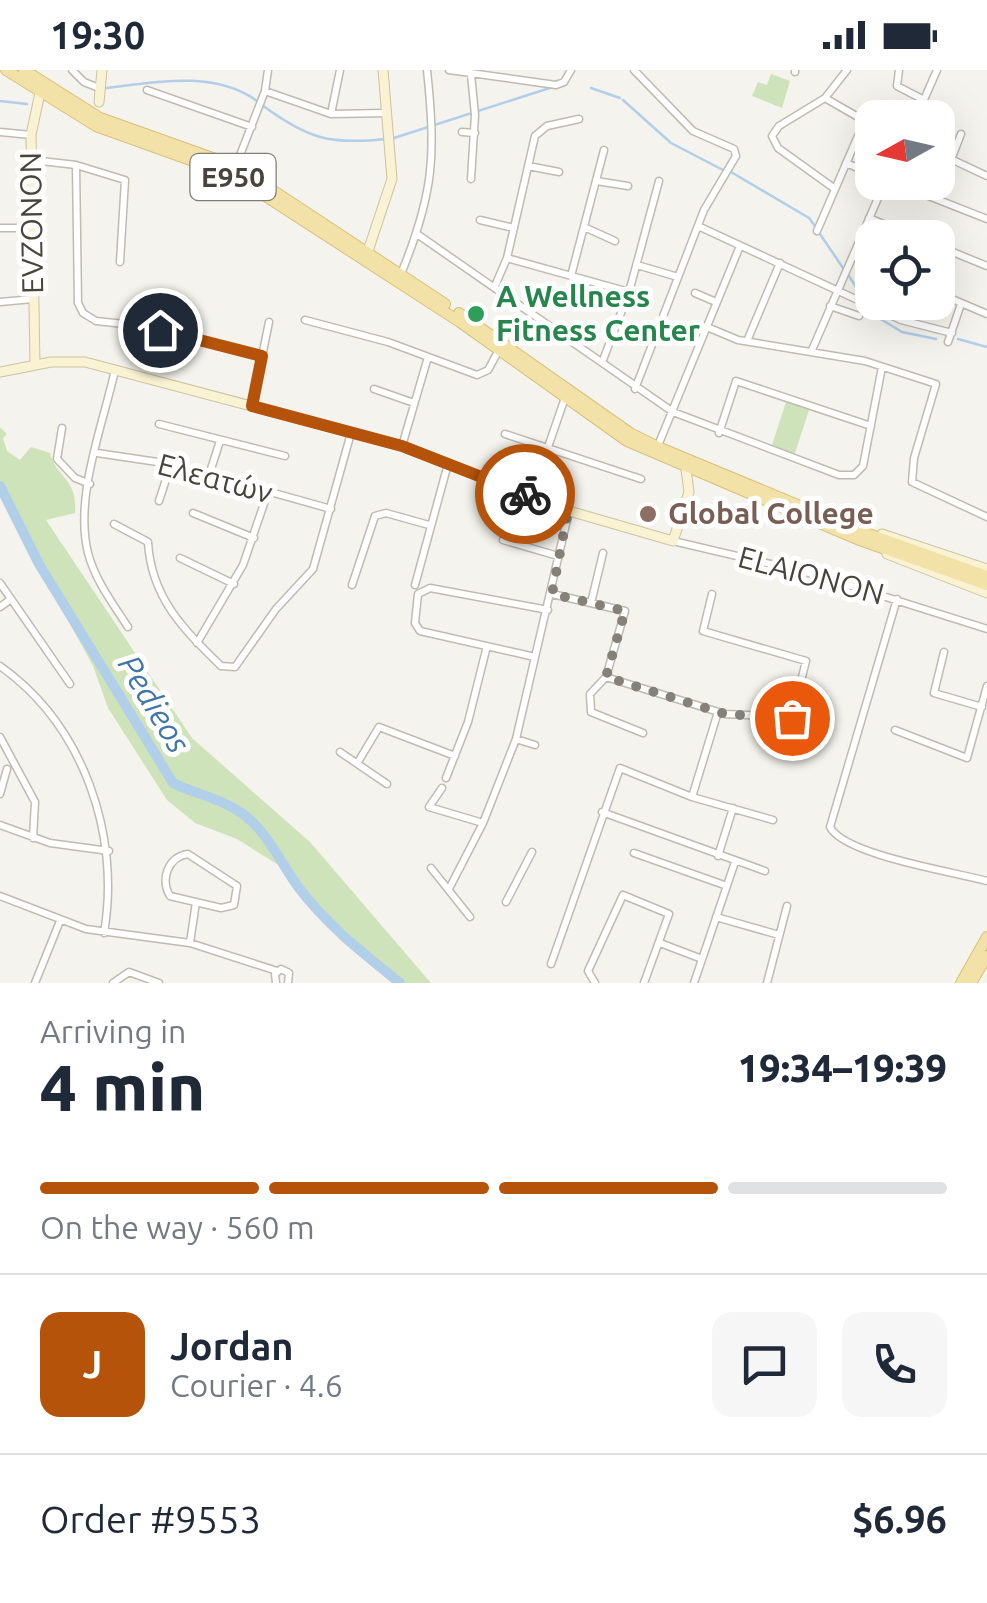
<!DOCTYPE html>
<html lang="en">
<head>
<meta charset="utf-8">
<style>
  :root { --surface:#fff; --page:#f6f6f7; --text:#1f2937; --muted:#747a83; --line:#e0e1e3; --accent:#b45309 }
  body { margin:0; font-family:Ubuntu,sans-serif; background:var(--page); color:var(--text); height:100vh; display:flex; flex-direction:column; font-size:38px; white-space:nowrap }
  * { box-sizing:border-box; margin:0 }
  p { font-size:32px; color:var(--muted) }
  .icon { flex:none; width:55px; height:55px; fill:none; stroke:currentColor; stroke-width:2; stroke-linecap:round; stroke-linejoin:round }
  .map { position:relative; height:913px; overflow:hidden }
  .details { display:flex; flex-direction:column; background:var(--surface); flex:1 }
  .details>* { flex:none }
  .needle { width:65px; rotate:262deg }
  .buttons { position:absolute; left:855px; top:30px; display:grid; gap:20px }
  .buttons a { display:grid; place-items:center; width:100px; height:100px; border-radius:20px; background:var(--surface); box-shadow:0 10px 40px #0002; font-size:50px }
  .pin { position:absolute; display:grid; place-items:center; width:85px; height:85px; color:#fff; margin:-42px; border:5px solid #fff; border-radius:50%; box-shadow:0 2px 10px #0007 }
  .courier { position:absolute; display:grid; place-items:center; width:100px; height:100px; margin:-50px; border:8px solid #b45309; border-radius:50%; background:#fff; color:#222; box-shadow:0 2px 12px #0007 }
  .headline em { font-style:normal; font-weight:800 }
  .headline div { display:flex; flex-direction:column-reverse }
  .headline { display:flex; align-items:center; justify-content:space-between; height:170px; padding:0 40px }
  h1 { font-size:65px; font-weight:800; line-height:75px }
  .bar { display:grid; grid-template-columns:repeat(4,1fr); gap:15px 10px; align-content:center; height:120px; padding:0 40px }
  .bar i { height:12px; border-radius:8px; background:var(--line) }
  .bar .active { background:var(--accent) }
  .bar p { grid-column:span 4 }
  .line { display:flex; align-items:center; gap:25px; padding:0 40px; border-top:2px solid var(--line) }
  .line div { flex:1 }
  .round { display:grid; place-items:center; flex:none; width:105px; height:105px; border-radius:20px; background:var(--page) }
  .status { display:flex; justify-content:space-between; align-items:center; height:70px; padding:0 50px; background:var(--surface); direction:ltr }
  .status svg { height:28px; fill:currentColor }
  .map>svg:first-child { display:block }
</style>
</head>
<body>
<div class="status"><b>19:30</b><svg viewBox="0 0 49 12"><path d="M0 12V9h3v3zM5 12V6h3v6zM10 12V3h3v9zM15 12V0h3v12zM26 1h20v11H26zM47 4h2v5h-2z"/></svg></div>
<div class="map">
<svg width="987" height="913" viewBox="0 0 987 913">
  <rect width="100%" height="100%" fill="#f5f3ed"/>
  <path fill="#cfe3bb" d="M771,4L790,11L782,38L752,26L758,12L767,15Z
    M786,332L809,340L794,386L771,378Z
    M0,357L7,364L3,368L7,381L20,390L31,377L50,383C56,408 78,408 75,443L46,450L192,668L310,772L431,913H392L341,871L295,820L280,796L237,769L195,753L167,730L108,638L93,596L0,426Z"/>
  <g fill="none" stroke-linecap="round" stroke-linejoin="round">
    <path stroke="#b1cfe9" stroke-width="2.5" d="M106,18C156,12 214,0 257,31
      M591,18L620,28
      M623,30L671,73L723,100
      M0,31L27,34
      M262,35C308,69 330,75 386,69
      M394,68L553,17
      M731,102L809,148L815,156
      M820,164L843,198
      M849,206L856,217
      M879,248L902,262L936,269
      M958,269L987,277"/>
    <path stroke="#b1cfe9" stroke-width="10" d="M0,416L39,494L173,713C197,725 221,728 243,744C269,764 280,792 299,818C327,855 364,884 400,913"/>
    <defs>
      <path id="street" d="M72,0L84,12L99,18
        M449,0L556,15L564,12L571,0
        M634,0L693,61L734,79L736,86L704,140L635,319
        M899,0L897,16L924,30
        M795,2V0
        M471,4L475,45L471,109
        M147,20L252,57
        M265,21L331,44L387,43
        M825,28L872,55
        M331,44L340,0
        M916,48L937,0
        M0,62L31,65
        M462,62L475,63
        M938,83L987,106
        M32,90L76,95L125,110L120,192
        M951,90L961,64
        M846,93L872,104
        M76,95L78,233L83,243L96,251L143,256L262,286
        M528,96L559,102
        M235,98L265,21L268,0
        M596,111L628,116
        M893,112L987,149
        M835,119L778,78L772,66L779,56L825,28L847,0
        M869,148L917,168
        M480,150L514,158
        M698,156L901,250L952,263
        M584,157L615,171
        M0,158H33
        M817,161L864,52
        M417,164L673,342L839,405H854L863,396L882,297
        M938,176L987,196
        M853,186L872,195
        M507,188L629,222
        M637,195L678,207
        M401,204C434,123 436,86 427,0
        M571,206L604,80
        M495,216L507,188L535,66L547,56L579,49
        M695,223L716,232
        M938,223L987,244
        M0,232L33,229
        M830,236L859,246
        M305,250L388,272L477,305L488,300L499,280
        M707,257L738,270L865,291L936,314L914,388L912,412L987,447
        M747,271L780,193
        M948,272L961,234
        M812,280L885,112
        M603,290L629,222L659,111
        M115,300C103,355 74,427 88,483C95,510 113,534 128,557
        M374,319L414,333
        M252,336L269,252
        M159,354L285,386
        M62,358L57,389L75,408L90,414
        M719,363L736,311L871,356
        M505,364L641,409
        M402,376L428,287
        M548,377L566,325
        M657,378L740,176
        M97,383L171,394L331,439
        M209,405L220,371
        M159,431L171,394
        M193,443L254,468
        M114,454L148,472C151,527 183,559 221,596L235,597L276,539L313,499L351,363
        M503,470L558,486
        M673,471L813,504L987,559
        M180,488L234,514
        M0,513L70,614
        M352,515L375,446L386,443L429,455
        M415,515L448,394
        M552,524L625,541L606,607L725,644L792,647L806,591L703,561L712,524
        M897,529L830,757C844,785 955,802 987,811
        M591,533L603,483
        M0,537L11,529
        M197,573L243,495L268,422
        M944,582L934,623L982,637
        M535,587L420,561L415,553L418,524L430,518L548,540
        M0,596C83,655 121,764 104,863
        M606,607L590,624L591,642L643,663
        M895,660L967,688L987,616
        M0,667L35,732L33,768
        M516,669L535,675
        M340,682L387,714
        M358,692L379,657L455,686
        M446,708L468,652L487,576
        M442,718L429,737L483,753
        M0,724L7,699
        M692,727L718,642
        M602,742L765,801
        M0,755L50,773L109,781
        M634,783L727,816
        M188,784L237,816L234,835L221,838L170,826C160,809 168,787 188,784Z
        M718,786L733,738
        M431,798L470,847
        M450,817L483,753L516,669L569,441
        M0,826L86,859L190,873L277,901
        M506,832L532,782
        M716,847L779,865
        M190,873L196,832
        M660,873L702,889
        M551,894L620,698L692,727L773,750
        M35,913L60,851
        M113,913L129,902L159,913
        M276,913L275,904L281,899L289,903L288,913
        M595,913L588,901L623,825L669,844L644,913
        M694,913L735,792
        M767,913L787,836"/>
      <path id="secondary" d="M99,32L102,0
        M366,187L392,109L383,0
        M35,294L31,65L41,18
        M0,302L51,292H85L402,376L569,441L673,471L689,422L686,399
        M882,464L987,499
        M887,484L987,523"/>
      <path id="primary" d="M6,0L96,56L213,98L250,116L460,252L627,371L857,469L987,515
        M24,0L100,48L218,90L254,108L445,234
        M459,243L630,363L658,377L860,461L987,506
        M961,913L987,867
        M971,913L987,886"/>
    </defs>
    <use href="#street" stroke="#bfbbb0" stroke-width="9"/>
    <use href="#secondary" stroke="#ccc3a0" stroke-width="11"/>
    <use href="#primary" stroke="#d7c179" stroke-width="12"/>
    <use href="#street" stroke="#fff" stroke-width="6"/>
    <use href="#secondary" stroke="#f9f2d3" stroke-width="9"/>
    <use href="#primary" stroke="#f3e2a7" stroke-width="10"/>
  </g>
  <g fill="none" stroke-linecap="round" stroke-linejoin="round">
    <path stroke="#858179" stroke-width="10" stroke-dasharray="0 18" d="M525,424L568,441L552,524L625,541L606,607L725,644L792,648"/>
    <path stroke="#b45309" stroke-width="12" d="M160,260L262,286L252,336L402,376L525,424"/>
  </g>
  <circle fill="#2e9e5b" stroke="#fff" stroke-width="4" cx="476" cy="244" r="10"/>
  <circle fill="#8d6e63" stroke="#fff" stroke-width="4" cx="648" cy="444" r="10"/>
  <g text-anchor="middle" stroke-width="10" stroke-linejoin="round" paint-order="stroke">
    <rect fill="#fff" stroke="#807c76" stroke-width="2.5" x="190.5" y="84" width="85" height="46" rx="8"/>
    <g font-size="28" font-weight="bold" fill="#49443b">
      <text x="233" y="117">E950</text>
    </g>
    <g font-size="30" fill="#49443b" stroke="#fff">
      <text transform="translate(32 153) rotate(-91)" y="10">EVZONON</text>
      <text transform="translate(215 409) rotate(15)" y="10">Ελεατών</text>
      <text transform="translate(811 506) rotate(15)" y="10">ELAIONON</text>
    </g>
    <g font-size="30" font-weight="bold" fill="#27864d" stroke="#fff" text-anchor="start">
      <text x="496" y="237">A Wellness<tspan x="496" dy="34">Fitness Center</tspan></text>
    </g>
    <g font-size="30" font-weight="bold" fill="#785e54" stroke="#fff" text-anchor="start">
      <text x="668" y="454">Global College</text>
    </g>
    <g font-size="32" font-style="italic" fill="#4076a9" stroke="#fff">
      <text transform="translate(154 634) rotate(59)" y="11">Pedieos</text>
    </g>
  </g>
</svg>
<div class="buttons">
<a><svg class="needle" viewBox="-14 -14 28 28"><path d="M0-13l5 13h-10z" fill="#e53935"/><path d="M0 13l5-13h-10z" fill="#747a83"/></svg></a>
<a><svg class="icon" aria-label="locate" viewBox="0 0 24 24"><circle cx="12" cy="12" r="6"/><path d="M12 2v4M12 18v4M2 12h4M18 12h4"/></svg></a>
</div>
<div class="pin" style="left:792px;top:648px;background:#ea580c"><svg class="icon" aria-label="bag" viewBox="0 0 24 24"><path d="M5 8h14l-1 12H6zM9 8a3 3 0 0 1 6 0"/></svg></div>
<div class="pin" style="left:160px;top:260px;background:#1f2937"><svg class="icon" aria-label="home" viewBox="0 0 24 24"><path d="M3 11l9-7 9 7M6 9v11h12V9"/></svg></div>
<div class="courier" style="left:525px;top:424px"><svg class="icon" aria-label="bike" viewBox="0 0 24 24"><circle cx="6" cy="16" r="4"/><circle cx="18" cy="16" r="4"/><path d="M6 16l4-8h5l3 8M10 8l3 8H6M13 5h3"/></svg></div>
</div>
<section class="details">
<div class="headline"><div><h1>4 min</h1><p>Arriving in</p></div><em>19:34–19:39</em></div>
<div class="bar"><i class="active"></i><i class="active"></i><i class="active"></i><i></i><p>On the way · 560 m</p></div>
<div class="line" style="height:180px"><b class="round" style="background:var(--accent);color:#fff">J</b><div><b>Jordan</b><p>Courier · 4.6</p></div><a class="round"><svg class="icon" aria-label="chat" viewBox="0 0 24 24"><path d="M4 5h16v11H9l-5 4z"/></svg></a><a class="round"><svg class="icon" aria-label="phone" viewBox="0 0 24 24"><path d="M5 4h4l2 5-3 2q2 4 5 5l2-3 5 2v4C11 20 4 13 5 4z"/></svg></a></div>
<div class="line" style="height:130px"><div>Order #9553</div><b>$6.96</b></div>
</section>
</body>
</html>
